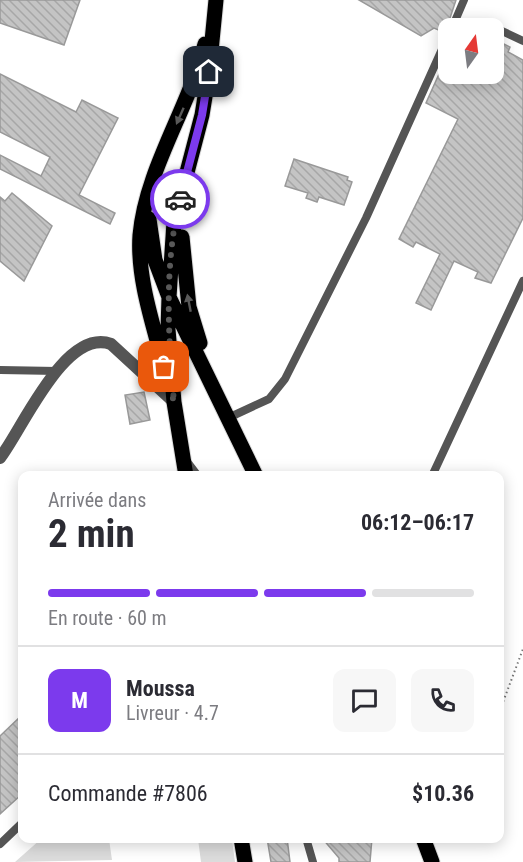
<!DOCTYPE html>
<html lang="fr">
<head>
<meta charset="utf-8">
<style>
  :root { --surface:#fff; --page:#f7f7f7; --text:#2b2b33; --muted:#7c7c81; --line:#e1e1e2; --accent:#7c3aed }
  body { margin:0; font-family:"Roboto Condensed",sans-serif; background:var(--page); color:var(--text); height:100vh; display:flex; flex-direction:column; font-size:22px; white-space:nowrap }
  * { box-sizing:border-box; margin:0 }
  p { font-size:20px; color:var(--muted) }
  .icon { flex:none; width:33px; height:33px; fill:none; stroke:currentColor; stroke-width:2; stroke-linecap:round; stroke-linejoin:round }
  .map { position:relative; flex:1; overflow:hidden }
  .side { position:absolute; left:18px; top:471px; width:486px; height:372px; display:flex; flex-direction:column; background:var(--surface); border-radius:12px; box-shadow:0 3px 15px #0003 }
  .side>* { flex:none }
  .needle { width:39px; rotate:14deg }
  .controls { position:absolute; left:438px; top:18px; display:grid; gap:12px }
  .controls a { display:grid; place-items:center; width:66px; height:66px; border-radius:12px; background:var(--surface); box-shadow:0 3px 15px #0003; font-size:30px }
  .pin { position:absolute; display:grid; place-items:center; width:51px; height:51px; color:#fff; margin:-26px; border-radius:12px; box-shadow:0 3px 9px #0006 }
  .courier { position:absolute; display:grid; place-items:center; width:60px; height:60px; margin:-30px; border:4px solid #7c3aed; border-radius:50%; background:#fff; color:#222; box-shadow:0 2px 8px #0007 }
  .overview em { font-style:normal; font-weight:700 }
  .overview div { display:flex; flex-direction:column-reverse }
  .overview { display:flex; align-items:center; justify-content:space-between; height:102px; padding:0 30px }
  h1 { font-size:39px; font-weight:700; line-height:45px }
  .bar { display:grid; grid-template-columns:repeat(4,1fr); gap:9px 6px; align-content:center; height:72px; padding:0 30px }
  .bar i { height:8px; border-radius:4px; background:var(--line) }
  .bar .active { background:var(--accent) }
  .bar p { grid-column:span 4 }
  .line { display:flex; align-items:center; gap:15px; padding:0 30px; border-top:2px solid var(--line) }
  .line div { flex:1 }
  .round { display:grid; place-items:center; flex:none; width:63px; height:63px; border-radius:12px; background:var(--page) }
  .map>svg:first-child { display:block }
</style>
</head>
<body>
<div class="map">
<svg width="523" height="862" viewBox="0 0 523 862">
  <defs>
    <pattern id="building-back-hatch" width="6" height="6" patternUnits="userSpaceOnUse" patternTransform="scale(1.5)"><rect width="6" height="6" fill="#c4c4c4"/><path d="M-1 5l2 2M0 0l6 6M5-1l2 2" fill="none" stroke="#a7a7a7"/></pattern>
  </defs>
  <rect width="100%" height="100%" fill="#fff"/>
  <path fill="#dcdcdc" d="M41,839H109L112,860L15,862Z
    M198,839H232L235,862H201Z"/>
  <path fill="url(#building-back-hatch)" stroke="#999" stroke-width="1.5" d="M0,0H80L64,45L0,23Z
    M359,0H456L446,30L443,32L434,28L421,36Z
    M494,39L510,47L508,52L523,60V218L491,283L475,278L478,272L454,261L431,310L416,303L440,254L416,242L413,247L399,239L458,119L426,103L448,54V74H494Z
    M0,74L76,112L82,100L118,118L79,195L115,213L110,224L0,169V155L41,176L50,157L0,132Z
    M294,159L348,177L347,180L352,182L344,205L319,197L317,202L306,198L308,193L285,186Z
    M12,193L52,226L24,281L0,261V197L5,201Z
    M144,392L150,420L130,424L125,395Z
    M22,715V794L0,814V736Z
    M267,838H287L290,862H271Z
    M322,838H372L370,862H339V858Z"/>
  <g fill="none" stroke-linecap="round" stroke-linejoin="round">
    <defs>
      <path id="primary" d="M149,219L155,260L169,297L256,476
        M182,237L189,307L200,343
        M164,366C153,324 137,278 140,235C146,169 189,108 205,44
        M186,476L174,402L168,329L169,297L174,222L202,115L209,72L216,0
        M241,838L245,862
        M423,838L432,862"/>
    </defs>
    <use href="#primary" stroke="#dbdbdb" stroke-width="17"/>
    <path stroke="#777" stroke-width="2" stroke-dasharray="1.5 3" stroke-linecap="butt" d="M500,710L523,649"/>
    <path stroke="#555" stroke-width="8" d="M452,28L464,0
      M500,30L523,41
      M0,370L57,371
      M228,418L269,399L285,379L366,218L448,36
      M185,459L198,476
      M432,476L523,281
      M306,838L313,862
      M0,844L22,823"/>
    <path stroke="#555" stroke-width="12" d="M0,458C22,430 65,327 111,344L174,402"/>
    <use href="#primary" stroke="#000" stroke-width="15"/>
  </g>
  <defs><path id="oneway-solid" d="M-6-.8H1V-3.2L6.5 0L1 3.2V.8H-6Z" transform="scale(1.5)"/></defs>
  <g fill="#595959">
    <use href="#oneway-solid" transform="translate(180 116) rotate(114)"/>
    <use href="#oneway-solid" transform="translate(189 303) rotate(-101)"/>
  </g>
  <g fill="none" stroke-linecap="round" stroke-linejoin="round">
    <path stroke="#595959" stroke-width="6" stroke-dasharray="0 10.8" d="M164,367L174,402C168,335 164,265 180,199"/>
    <path stroke="#7c3aed" stroke-width="8" d="M180,199L202,115L209,72"/>
  </g>
</svg>
<div class="controls">
<a><svg class="needle" viewBox="-14 -14 28 28"><path d="M0-13l5 13h-10z" fill="#e53935"/><path d="M0 13l5-13h-10z" fill="#7c7c81"/></svg></a>
</div>
<div class="pin" style="left:164px;top:367px;background:#ea580c"><svg class="icon" aria-label="bag" viewBox="0 0 24 24"><path d="M5 8h14l-1 12H6zM9 8a3 3 0 0 1 6 0"/></svg></div>
<div class="pin" style="left:209px;top:72px;background:#1f2937"><svg class="icon" aria-label="home" viewBox="0 0 24 24"><path d="M3 11l9-7 9 7M6 9v11h12V9"/></svg></div>
<div class="courier" style="left:180px;top:199px"><svg class="icon" aria-label="car" viewBox="0 0 24 24"><path d="M5 17H2v-5l4-1 3-4h7l3 4 3 1v5h-3M9 17h6M6 11h13"/><circle cx="7" cy="17" r="2"/><circle cx="17" cy="17" r="2"/></svg></div>
<section class="side">
<div class="overview"><div><h1>2 min</h1><p>Arrivée dans</p></div><em>06:12–06:17</em></div>
<div class="bar"><i class="active"></i><i class="active"></i><i class="active"></i><i></i><p>En route · 60 m</p></div>
<div class="line" style="height:108px"><b class="round" style="background:var(--accent);color:#fff">M</b><div><b>Moussa</b><p>Livreur · 4.7</p></div><a class="round"><svg class="icon" aria-label="chat" viewBox="0 0 24 24"><path d="M4 5h16v11H9l-5 4z"/></svg></a><a class="round"><svg class="icon" aria-label="phone" viewBox="0 0 24 24"><path d="M5 4h4l2 5-3 2q2 4 5 5l2-3 5 2v4C11 20 4 13 5 4z"/></svg></a></div>
<div class="line" style="height:78px"><div>Commande #7806</div><b>$10.36</b></div>
</section>
</div>
</body>
</html>
